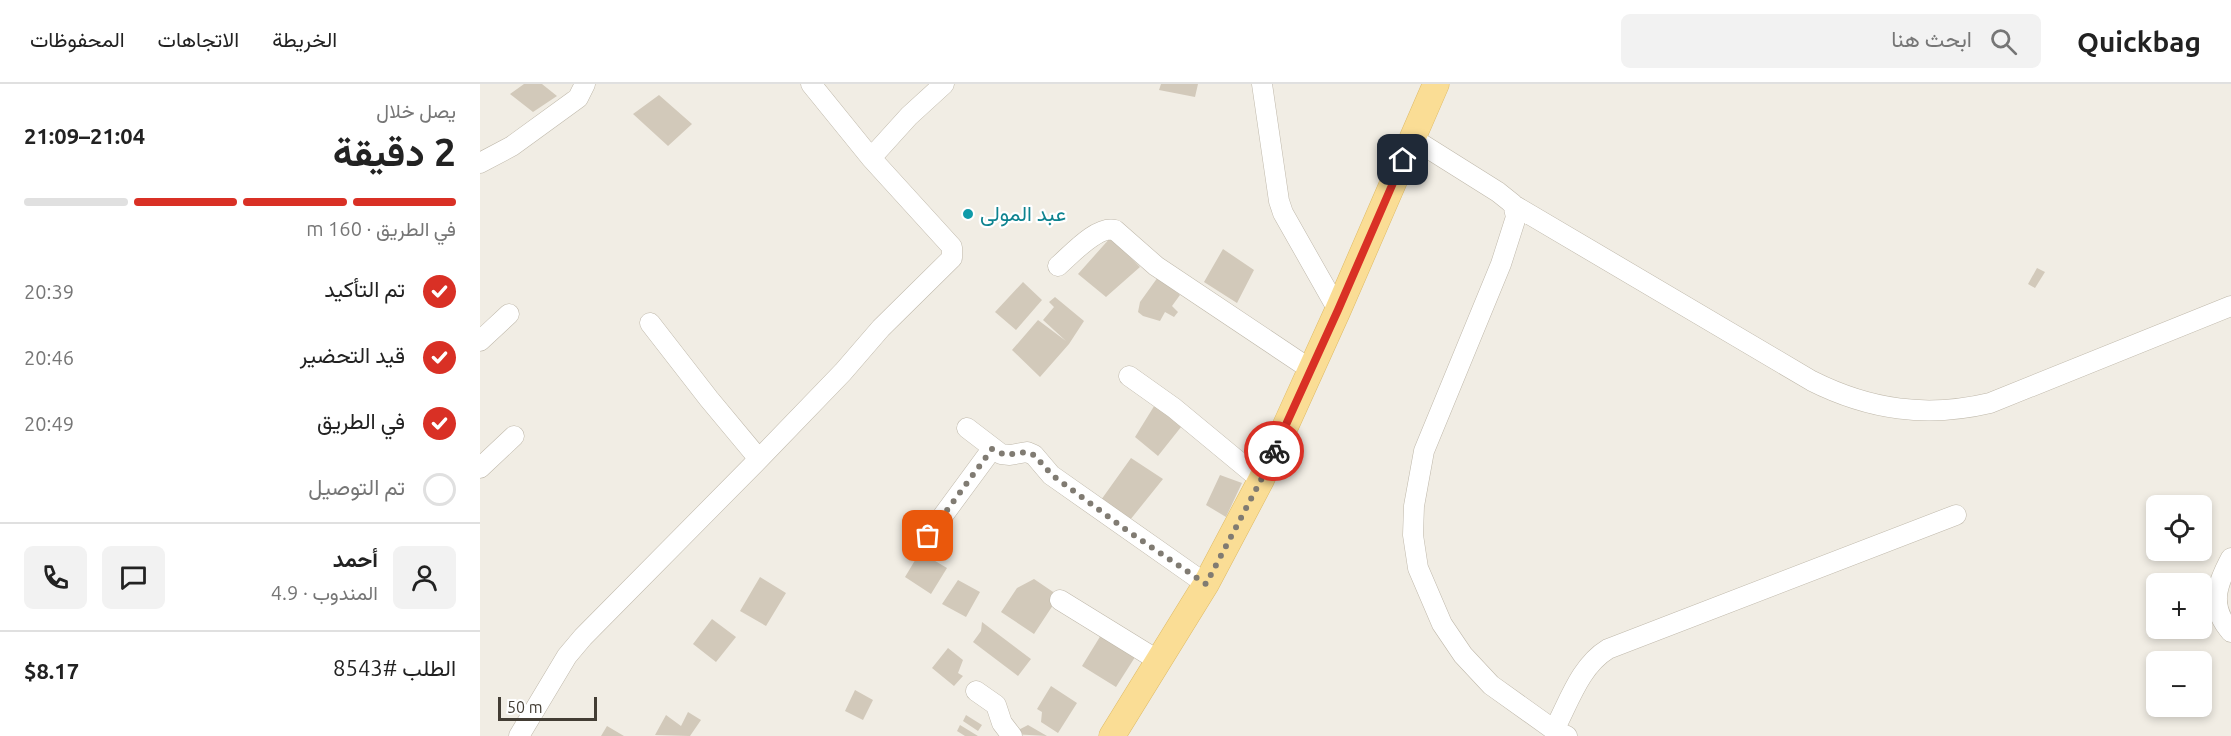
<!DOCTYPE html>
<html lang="ar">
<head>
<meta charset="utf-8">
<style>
  :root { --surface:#fff; --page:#f2f2f2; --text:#222; --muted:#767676; --line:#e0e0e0; --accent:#d93025 }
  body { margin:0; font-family:Ubuntu,Vazirmatn,sans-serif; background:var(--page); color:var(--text); direction:rtl; height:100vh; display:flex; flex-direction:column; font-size:22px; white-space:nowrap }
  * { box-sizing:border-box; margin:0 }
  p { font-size:20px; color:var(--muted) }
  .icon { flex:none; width:33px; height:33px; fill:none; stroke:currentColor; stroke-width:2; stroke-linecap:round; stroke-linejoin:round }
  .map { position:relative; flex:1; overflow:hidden; direction:ltr }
  .panel { display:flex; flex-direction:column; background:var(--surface); width:480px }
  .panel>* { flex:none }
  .buttons { position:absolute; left:1666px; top:411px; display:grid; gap:12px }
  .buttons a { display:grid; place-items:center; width:66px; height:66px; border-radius:9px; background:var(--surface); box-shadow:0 3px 9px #0003; font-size:30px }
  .scale { position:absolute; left:18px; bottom:15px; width:99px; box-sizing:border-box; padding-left:6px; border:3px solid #433d34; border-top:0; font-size:16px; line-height:21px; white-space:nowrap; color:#433d34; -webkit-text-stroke:4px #fff; paint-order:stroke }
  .pin { position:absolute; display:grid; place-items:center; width:51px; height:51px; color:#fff; margin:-26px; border-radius:12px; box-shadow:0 3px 9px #0006 }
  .courier { position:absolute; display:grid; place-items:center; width:60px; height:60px; margin:-30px; border:4px solid #d93025; border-radius:50%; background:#fff; color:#222; box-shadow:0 2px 8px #0007 }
  .summary em { font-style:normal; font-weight:700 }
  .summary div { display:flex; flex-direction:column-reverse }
  .summary { display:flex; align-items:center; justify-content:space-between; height:102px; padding:0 24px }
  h1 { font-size:39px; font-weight:700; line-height:45px }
  .bar { display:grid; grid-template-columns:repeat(4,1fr); gap:9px 6px; align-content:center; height:72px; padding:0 24px }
  .bar i { height:8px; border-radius:4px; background:var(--line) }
  .bar .current { background:var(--accent) }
  .bar p { grid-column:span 4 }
  .line { display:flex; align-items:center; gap:15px; padding:0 24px; border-top:2px solid var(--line) }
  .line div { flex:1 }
  .round { display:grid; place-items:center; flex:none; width:63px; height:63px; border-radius:9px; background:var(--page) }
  ol { padding:0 24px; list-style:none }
  li { display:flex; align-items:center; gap:18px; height:66px }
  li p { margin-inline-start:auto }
  li .icon { padding:6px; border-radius:50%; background:var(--accent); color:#fff; stroke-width:4 }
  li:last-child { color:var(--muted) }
  li i { width:33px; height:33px; border:3px solid var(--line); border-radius:50% }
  header { display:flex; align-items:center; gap:36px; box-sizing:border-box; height:84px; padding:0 30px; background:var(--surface); border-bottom:2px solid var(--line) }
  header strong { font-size:28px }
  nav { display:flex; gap:33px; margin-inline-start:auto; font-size:21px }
  .search { width:420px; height:54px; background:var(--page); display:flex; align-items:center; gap:15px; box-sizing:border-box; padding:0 21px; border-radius:9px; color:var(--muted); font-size:22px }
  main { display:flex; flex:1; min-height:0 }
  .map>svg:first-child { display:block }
</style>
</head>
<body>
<header>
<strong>Quickbag</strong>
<div class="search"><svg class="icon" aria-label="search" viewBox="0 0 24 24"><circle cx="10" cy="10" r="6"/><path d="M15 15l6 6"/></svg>ابحث هنا</div>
<nav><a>الخريطة</a><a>الاتجاهات</a><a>المحفوظات</a></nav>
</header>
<main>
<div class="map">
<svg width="1751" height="652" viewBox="0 0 1751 652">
  <rect width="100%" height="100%" fill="#f1ede4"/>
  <path fill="#d2c9ba" d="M44,0H62L77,12L53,28L30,10Z
    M681,0H718L715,13L679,6Z
    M179,11L212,40L188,62L153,30Z
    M631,153L660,183L626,213L598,190Z
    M743,165L774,186L757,219L724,198Z
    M1557,184L1565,188L1555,204L1548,200Z
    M678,193L700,211L692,222L698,228L694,233L685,228L680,237L663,232L658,228L660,218Z
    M543,198L562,216L536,246L515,228Z
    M575,213L604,237L589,260L560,293L532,266L558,236L586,257L563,236L574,223L569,218Z
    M676,319L705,338L678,372L655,353Z
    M651,374L683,395L650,436L621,416Z
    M740,391L762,399L746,433L726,421Z
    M440,468L467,484L451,510L425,493Z
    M280,493L306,509L286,542L260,527Z
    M554,495L579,512L554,550L521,528L537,504Z
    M478,496L500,508L486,533L462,520Z
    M232,535L256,553L236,578L213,560Z
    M502,538L551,575L538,592L493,558L501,547Z
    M629,538L664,559L636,603L602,582Z
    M468,564L483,576L478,589L483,592L474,602L452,584Z
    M571,602L597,619L578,649L561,638L562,628L557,625Z
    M375,606L393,616L383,636L365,627Z
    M208,628L221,636L210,652L175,651L186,631L201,642Z
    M486,631L502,641L498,647L483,637Z
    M480,641L498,652H485L477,647Z
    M548,641L567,652L531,650Z
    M127,642L144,652H121Z"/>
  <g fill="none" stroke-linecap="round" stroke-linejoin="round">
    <defs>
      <path id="minor" d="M782,0L799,117L803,129L858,226
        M932,54L1018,108L1033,120L1036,133L1021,180L944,367L934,422L933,451L938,484L962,540L983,571L1011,601L1074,646L1087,652
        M391,74L429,32L464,0
        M0,79L32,62L98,14L105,0
        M1032,120L1332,297C1390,326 1447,334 1510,319L1751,222
        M578,182C591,171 617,141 635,146L676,182L830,285
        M170,239L229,315L279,375
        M0,257L29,230
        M649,292L694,324L781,396
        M487,344L521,370L530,371L547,368L554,371L571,391L726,500
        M0,384L34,352
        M448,452L512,365
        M1751,474C1737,500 1728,522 1751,548
        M580,516L679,577
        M496,607L516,621L522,639L532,652
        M1074,646C1089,618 1100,582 1128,565L1476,431
        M39,652L87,572L103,553L279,375L363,288L401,244L472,174V163L391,74L331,0"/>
      <path id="major" d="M632,652L726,500L781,396L858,226L956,0"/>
    </defs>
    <use href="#minor" stroke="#bfb8aa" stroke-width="21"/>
    <use href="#major" stroke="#deba65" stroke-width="27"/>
    <use href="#minor" stroke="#fff" stroke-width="20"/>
    <use href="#major" stroke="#fadd95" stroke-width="26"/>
  </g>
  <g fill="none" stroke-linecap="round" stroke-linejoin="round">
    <path stroke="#807b72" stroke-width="6" stroke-dasharray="0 10.8" d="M448,452L512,365L525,371L547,368L554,371L572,391L649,448L726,500L781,396L794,367"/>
    <path stroke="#d93025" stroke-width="8" d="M794,367L858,226L923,76"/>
  </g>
  <circle fill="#0f9aa8" stroke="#fff" stroke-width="2" cx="488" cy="130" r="6"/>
  <g text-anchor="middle" stroke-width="4.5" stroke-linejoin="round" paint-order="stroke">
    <g font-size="21" fill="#0d838f" stroke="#fff" text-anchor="start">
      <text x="500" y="137">عبد المولى</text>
    </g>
  </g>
</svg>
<div class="buttons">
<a><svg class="icon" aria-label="locate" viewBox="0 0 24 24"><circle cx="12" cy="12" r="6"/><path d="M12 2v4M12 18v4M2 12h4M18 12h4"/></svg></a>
<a>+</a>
<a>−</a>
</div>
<div class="scale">50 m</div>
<div class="pin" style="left:448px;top:452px;background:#ea580c"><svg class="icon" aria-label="bag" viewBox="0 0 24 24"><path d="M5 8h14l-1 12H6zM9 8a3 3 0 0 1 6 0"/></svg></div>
<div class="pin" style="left:923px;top:76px;background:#1f2937"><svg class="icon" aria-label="home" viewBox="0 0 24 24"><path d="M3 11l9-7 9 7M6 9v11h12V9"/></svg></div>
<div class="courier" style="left:794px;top:367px"><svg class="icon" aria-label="bike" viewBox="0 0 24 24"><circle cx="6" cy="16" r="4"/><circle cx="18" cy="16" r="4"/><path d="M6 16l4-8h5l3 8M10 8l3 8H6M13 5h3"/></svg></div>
</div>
<section class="panel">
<div class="summary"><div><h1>2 دقيقة</h1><p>يصل خلال</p></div><em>21:04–21:09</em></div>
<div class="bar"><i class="current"></i><i class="current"></i><i class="current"></i><i></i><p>في الطريق · 160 m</p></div>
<ol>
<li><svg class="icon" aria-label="check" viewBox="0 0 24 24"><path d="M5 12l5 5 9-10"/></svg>تم التأكيد<p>20:39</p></li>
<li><svg class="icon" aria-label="check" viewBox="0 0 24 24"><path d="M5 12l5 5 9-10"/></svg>قيد التحضير<p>20:46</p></li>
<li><svg class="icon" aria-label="check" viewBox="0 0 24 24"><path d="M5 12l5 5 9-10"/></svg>في الطريق<p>20:49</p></li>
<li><i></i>تم التوصيل</li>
</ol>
<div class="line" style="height:108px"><a class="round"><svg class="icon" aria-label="person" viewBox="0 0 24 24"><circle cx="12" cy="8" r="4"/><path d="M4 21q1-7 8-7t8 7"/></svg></a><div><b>أحمد</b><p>المندوب · 4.9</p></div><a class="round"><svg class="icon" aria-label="chat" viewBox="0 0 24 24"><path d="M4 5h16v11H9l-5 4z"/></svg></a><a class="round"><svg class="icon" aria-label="phone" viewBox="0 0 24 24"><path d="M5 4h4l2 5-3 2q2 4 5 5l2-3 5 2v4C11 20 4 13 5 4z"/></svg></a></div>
<div class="line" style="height:78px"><div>الطلب #8543</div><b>$8.17</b></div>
</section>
</main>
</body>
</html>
